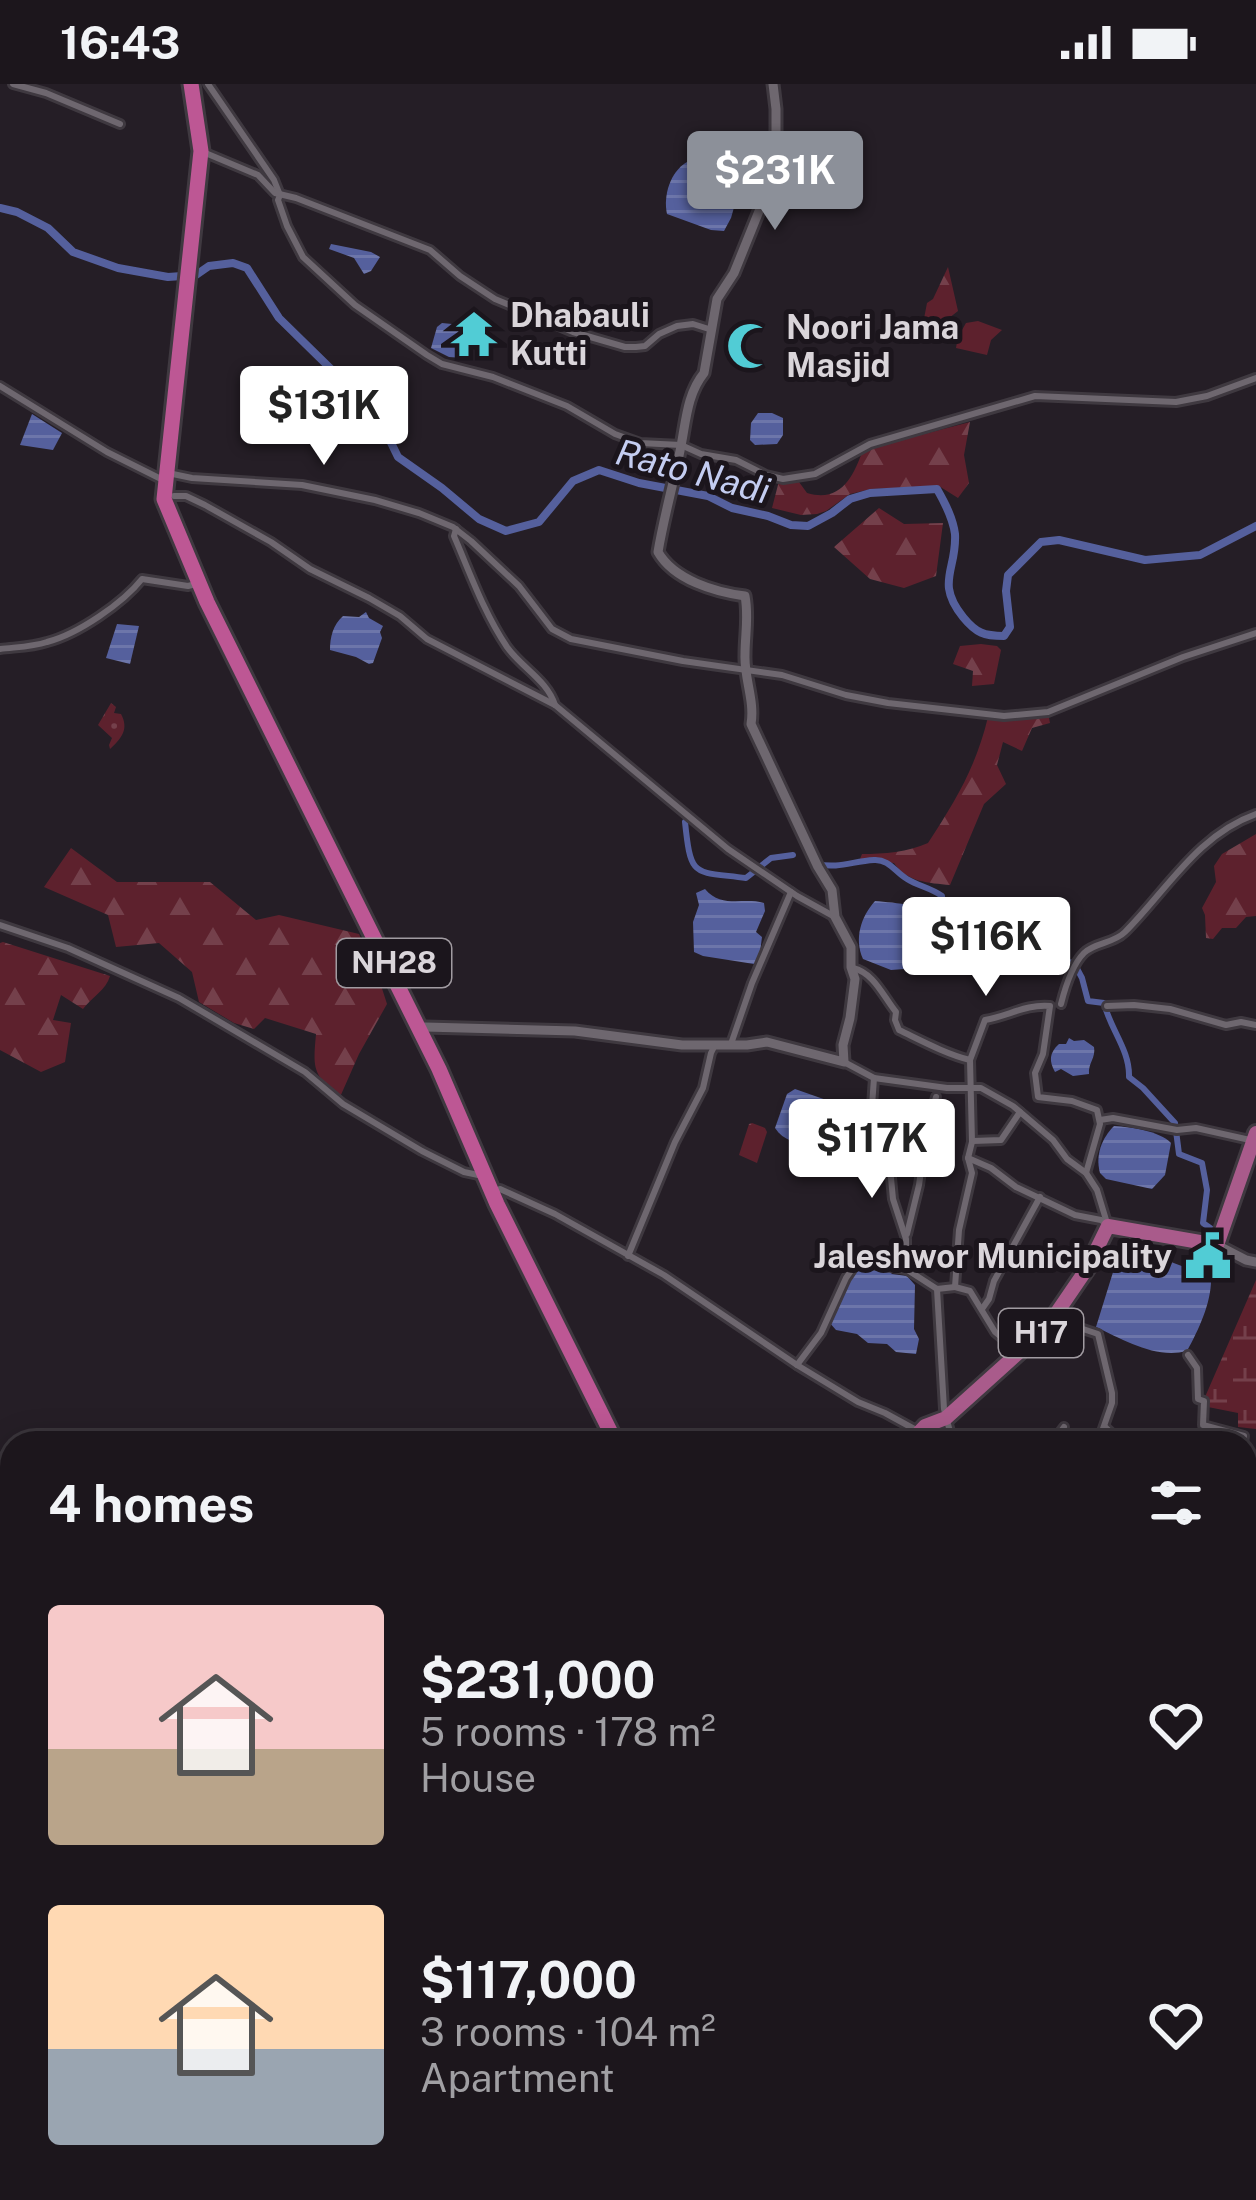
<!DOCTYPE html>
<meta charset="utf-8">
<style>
:root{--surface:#1c161c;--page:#292329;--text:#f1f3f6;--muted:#a09fa3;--line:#3a353b;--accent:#8c9099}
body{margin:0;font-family:"Public Sans",sans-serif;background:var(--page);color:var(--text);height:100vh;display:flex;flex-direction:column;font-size:45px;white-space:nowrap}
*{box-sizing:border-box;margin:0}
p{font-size:39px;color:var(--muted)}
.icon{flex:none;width:66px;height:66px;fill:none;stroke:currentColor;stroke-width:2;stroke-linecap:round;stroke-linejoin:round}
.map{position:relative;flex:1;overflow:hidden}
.panel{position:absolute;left:0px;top:1347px;width:1257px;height:771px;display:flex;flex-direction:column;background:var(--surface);border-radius:36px 36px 0 0;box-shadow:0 6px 30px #0003,0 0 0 3px var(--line)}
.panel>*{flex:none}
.price{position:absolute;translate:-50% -102px;padding:0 27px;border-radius:12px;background:#fff;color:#222;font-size:39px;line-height:78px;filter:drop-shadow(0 3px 6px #0008)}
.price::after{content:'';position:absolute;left:50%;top:72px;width:36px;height:27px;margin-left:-18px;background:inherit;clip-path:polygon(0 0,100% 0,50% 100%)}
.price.current{background:var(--accent);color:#fff}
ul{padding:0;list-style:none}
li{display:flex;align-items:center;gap:36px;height:300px;padding:0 48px}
li span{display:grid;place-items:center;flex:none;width:336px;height:240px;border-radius:12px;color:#555}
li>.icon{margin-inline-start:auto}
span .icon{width:144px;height:144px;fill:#fffc;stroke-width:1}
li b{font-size:51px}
h2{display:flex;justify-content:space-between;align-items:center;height:144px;padding:0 48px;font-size:51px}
.status{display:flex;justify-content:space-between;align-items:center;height:84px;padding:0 60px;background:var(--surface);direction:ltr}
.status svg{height:33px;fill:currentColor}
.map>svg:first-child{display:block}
.grass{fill:url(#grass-dots)}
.forest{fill:url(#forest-firs)}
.wetland{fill:url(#wetland-marsh)}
.water{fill:url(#water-rules)}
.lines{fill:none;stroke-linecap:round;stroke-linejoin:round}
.canal{stroke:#55609d;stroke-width:6}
.river{stroke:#55609d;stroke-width:8}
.minor-casing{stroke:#3f3940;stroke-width:12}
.tertiary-casing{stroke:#3f3940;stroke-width:15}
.secondary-casing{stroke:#3f3940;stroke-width:16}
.primary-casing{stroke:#3f3940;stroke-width:20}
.trunk-casing{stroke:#3f3940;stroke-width:21}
.minor{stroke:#6e676f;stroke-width:6}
.tertiary{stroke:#6e676f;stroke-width:9}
.secondary{stroke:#8c617d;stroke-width:10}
.primary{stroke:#a95b8b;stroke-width:14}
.trunk{stroke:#bd5794;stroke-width:15}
.labels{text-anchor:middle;stroke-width:10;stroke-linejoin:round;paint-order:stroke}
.shield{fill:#1b151c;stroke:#a19ba1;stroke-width:3}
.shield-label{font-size:30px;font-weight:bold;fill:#dad5da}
.poi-label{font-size:33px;font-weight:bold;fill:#dad5da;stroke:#1b151c;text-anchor:start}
.water-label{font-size:36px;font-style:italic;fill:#c4cdf1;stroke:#1b151c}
</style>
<div class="status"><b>16:43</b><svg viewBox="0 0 49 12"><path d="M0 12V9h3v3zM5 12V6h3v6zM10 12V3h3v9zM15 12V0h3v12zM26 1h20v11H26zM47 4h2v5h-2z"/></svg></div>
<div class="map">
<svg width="1256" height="2116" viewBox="0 0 1256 2116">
<defs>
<pattern id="grass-dots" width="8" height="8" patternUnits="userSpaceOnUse" patternTransform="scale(3)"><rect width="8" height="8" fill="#5d212d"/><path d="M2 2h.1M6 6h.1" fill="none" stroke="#74404b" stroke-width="1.8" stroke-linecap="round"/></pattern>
<pattern id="forest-firs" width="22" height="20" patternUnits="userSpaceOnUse" patternTransform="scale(3)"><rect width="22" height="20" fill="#5d212d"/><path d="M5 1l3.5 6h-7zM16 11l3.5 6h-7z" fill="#74404b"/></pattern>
<pattern id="wetland-marsh" width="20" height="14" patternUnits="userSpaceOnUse" patternTransform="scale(3)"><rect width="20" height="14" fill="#5d212d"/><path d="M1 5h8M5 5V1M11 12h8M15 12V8" fill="none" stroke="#74404b"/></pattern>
<pattern id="water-rules" width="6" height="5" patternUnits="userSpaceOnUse" patternTransform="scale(3)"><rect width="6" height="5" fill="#55609d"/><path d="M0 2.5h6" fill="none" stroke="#6d76aa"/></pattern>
</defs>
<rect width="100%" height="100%" fill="#251e26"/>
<path class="grass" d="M111,619L116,623L114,629L121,630C129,645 122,654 110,665L109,661L112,654L98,641Z"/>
<g class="forest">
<polygon points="948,183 958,227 949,234 942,248 923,240 927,219 933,215"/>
<polygon points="978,237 1002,246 991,256 987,271 956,264 958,253 966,239"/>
<path d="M970,338L964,371L969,399L958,414L939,402L871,405L850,410L826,427L817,430L801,431L772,424L779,397L799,398L807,409C841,419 853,393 863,366Z"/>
<polygon points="879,424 904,440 943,439 936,492 904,504 870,495 834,463"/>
<polygon points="981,560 997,562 1001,566 994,600 972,602 973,587 953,580 960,562"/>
<path d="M1048,629L1050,639L1032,644L1022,667L1003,658L997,681L1006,700L984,720L950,801C929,799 906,798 894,779L860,775L862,770C884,770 908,768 928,759C956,716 976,683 988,633Z"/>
<polygon points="1256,750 1256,832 1246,833 1236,844 1222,844 1213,855 1206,854 1205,831 1202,824 1216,798 1214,782 1222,770"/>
<path d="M71,764L117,798H210L256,836L279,831L359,850L377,889L387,920L359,970L340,1013C312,990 313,984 316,950L265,934L254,945L234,939L199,918L192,888L159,859L116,863L108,831L44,803Z"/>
<path d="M3,858L110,892C106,906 92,913 83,925L61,911L53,936L71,939L65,978L41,988L0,966V859Z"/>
<polygon points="752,1039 765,1044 767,1048 757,1079 739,1071 749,1040"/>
</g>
<polygon class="wetland" points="1256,1196 1256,1345 1238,1343 1238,1329 1208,1323 1205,1313"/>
<g class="water">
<path d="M687,78L742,95L731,134L724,147L711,146L667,130C663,112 670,88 687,78Z"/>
<polygon points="331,160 371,168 380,173 371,187 364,190 354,174 329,165"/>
<polygon points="442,239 452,240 471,250 463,274 449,273 431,264 437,243"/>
<polygon points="758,329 772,329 783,334 783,351 777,360 755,361 750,356 751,339"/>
<polygon points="32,330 62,349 53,366 20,361"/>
<path d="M366,528L369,534L383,542L380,548L382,554L373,579L369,580L356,573L330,566C330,553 333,541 343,532L359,533Z"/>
<polygon points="117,540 139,542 130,580 106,574"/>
<path d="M705,805C722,825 743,813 764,819L765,827L756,848L762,853L759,876L754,880L703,872L694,868L693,838L699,821L696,809Z"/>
<path d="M875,817C896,819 927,820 940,838C929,853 928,870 917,884L891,886L863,875C854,854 861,833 875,817Z"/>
<path d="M1069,954L1074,957L1084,956L1094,963C1096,974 1088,979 1089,990L1073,992L1061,985L1055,988C1049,977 1049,969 1059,960H1066Z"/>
<path d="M795,1005L832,1018L839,1030L836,1046L826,1060C809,1063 785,1060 775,1044L787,1010Z"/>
<path d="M1114,1042C1132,1043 1159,1047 1171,1059L1165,1091L1152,1105L1106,1095L1100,1089C1095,1071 1102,1054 1114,1042Z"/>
<path d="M1133,1163L1155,1173L1157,1176L1171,1178L1211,1193C1212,1217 1199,1245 1187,1267C1155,1275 1124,1256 1096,1243L1118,1172L1125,1164Z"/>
<polygon points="883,1181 892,1190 907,1192 915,1201 914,1245 919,1255 916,1270 896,1268 887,1260 868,1259 857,1250 836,1246 829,1238 848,1195 858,1182"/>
<polygon points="1245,1790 1256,1794 1254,1853 1245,1853"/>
<polygon points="7,2084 12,2085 12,2106 48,2106 53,2116 0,2116 0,2089"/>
</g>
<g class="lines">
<g class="canal">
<path d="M685,738C691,795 693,787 746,794L771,774L793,771"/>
<path d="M816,780C839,785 853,777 874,776C889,775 895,788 907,795C918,802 931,804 942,812L943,827L978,847L1012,861L1049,875L1074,879L1082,894L1088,917L1104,919C1110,945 1130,966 1129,993L1143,1004L1175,1039L1179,1070L1202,1079L1207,1106L1203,1139L1216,1148"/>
</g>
<path class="river" d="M0,124L17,128L48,144L73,168L118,184L168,193L196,191L209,182L233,179L247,184L279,234L377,330L398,373L442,404L479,435L506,447L539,438L573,397L599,386L639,399L708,412L732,424L768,432L791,441L808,442L832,429L850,415L870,409L937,405C945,419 953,434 955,450C957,486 935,498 963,533C976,549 984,552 1004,552L1010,543L1006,507L1008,491L1041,458L1059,456L1145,476L1200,471L1256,442"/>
<defs>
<g id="minor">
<polyline points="13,0 46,9 120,40"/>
<polyline points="208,0 274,96 280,111 278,116 287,142 303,173 355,221 427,271 442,280 493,293 567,322 615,350 640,359 681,361 701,370 736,376 766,391 783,395 815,390 870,360 1035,312 1176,318 1207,312 1256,294"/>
<polyline points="203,68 258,91 275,109 296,114 430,166 460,192 495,215 573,248 625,263 636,263 645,262 659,250 677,242 693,240 712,246"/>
<polyline points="0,302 107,368 163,396"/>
<polyline points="168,389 192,394 302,401 375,416 419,429 453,443 471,457 519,502 552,545 571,555 683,577 782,591 846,611 888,619 1004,632 1048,628 1183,573 1256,549"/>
<polyline points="174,412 186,412 205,421 271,458 310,485 369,514 400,532 427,555 555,621 728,765 797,812 835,833"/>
<path d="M456,445L454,452C470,489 484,529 507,563C522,584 547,596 555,621"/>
<path d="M0,565C16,563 32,563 47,558C78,550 123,519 142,495L188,502L196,500"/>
<polyline points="0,841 68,864 179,914 305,988 343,1020 422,1067 464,1088 483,1092"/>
<path d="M853,884C874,889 883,912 896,928L895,936L899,946C922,957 946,970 970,976L972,1058L968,1074L972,1089L959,1146L955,1203L970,1207L995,1248L1017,1266"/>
<path d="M1061,920C1065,904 1072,881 1084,869C1095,858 1113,860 1125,848C1167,806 1197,751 1256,730"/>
<polyline points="1107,922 1134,921 1170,925 1226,941 1241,938 1256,941"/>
<polyline points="731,960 752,899 791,808"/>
<path d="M970,976L985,936C1009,932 1025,920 1050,922L1043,970L1035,989L1038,1013L1072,1017L1097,1026L1100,1040L1086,1089"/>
<polyline points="844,978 874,994 947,1004 981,1004 1013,1022 1053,1056 1067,1075 1086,1089 1097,1106 1107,1139"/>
<polyline points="874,994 871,1036 889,1073 893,1115 906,1155 906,1185 937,1205 955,1203"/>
<path d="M871,1036C892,1037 911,1032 931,1036"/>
<polyline points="1100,1036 1113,1034 1177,1046 1196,1044 1250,1056"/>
<polyline points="973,1057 1001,1056 1020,1028"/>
<polyline points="968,1074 991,1084 1016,1103 1075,1131 1101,1136 1106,1140"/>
<polyline points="495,1107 500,1105 555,1130 664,1191 797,1281 858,1318 885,1329 918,1347"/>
<polyline points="907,1150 919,1101 927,1045 936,1013"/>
<polyline points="628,1172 675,1058 703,1004 711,969 715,961"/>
<polyline points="937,1205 944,1325 953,1359"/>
<polyline points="982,1225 989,1215 994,1197 1040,1113"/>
<polyline points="1049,1245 1083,1245 1098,1250 1112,1309 1112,1319 1098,1359"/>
<polyline points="1188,1271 1197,1284 1198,1315 1204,1317 1203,1341 1244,1352 1243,1359"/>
<polyline points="797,1281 821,1249 846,1194 857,1178 906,1185"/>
<polyline points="1105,1343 1122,1359"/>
<polyline points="1052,1359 1064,1343"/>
<polyline points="1245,1604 1256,1613"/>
<polyline points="1245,1728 1256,1750"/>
<polyline points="1245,1785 1247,1752 1251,1743"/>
<polyline points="800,2106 825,2116"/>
<polyline points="924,2106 929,2116"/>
<polyline points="1112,2106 1119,2116"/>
<polyline points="683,2116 702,2106"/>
<polyline points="867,2116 872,2107 876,2106"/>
<polyline points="983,2116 988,2106"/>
</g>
<g id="tertiary">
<path d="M425,943L575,947L682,961H747L767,958L844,978L843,961L850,934L855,895L851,883V863L835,833L832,806L818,783L751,640C755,617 744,594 745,571C745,550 749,533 745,512C715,508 674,496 658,468C664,432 674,398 681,362C686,337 687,310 704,289L717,215L734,189L776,85V25L773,0"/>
<polyline points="1217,1161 1246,1176 1256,1178"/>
<polyline points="0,2075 12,2077"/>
<polyline points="469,2106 479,2116"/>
<polyline points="668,2116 669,2106"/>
</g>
<polyline id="secondary" points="0,2061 12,2051"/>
<polyline id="primary" points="909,1359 925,1342 946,1334 1047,1243 1088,1183 1108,1142 1217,1161 1256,1049"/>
<g id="trunk">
<polyline points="191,0 201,67 164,415 207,518 439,985 497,1120 616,1359"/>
<polyline points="1245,1895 1256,1904"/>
</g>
</defs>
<use href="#minor" class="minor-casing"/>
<use href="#tertiary" class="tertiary-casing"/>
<use href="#secondary" class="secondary-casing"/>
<use href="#primary" class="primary-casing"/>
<use href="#trunk" class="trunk-casing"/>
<use href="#minor" class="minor"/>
<use href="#tertiary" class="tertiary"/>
<use href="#secondary" class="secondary"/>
<use href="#primary" class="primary"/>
<use href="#trunk" class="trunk"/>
</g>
<defs>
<symbol id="temple-bare" viewBox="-9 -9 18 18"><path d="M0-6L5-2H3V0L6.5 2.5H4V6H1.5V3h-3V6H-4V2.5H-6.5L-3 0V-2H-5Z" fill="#51ccd5" stroke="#1b151c" stroke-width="2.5" paint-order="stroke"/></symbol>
<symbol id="mosque-bare" viewBox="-9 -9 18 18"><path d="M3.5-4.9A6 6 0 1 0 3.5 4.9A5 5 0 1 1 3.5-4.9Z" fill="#51ccd5" stroke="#1b151c" stroke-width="2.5" paint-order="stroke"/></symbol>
<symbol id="civic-bare" viewBox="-9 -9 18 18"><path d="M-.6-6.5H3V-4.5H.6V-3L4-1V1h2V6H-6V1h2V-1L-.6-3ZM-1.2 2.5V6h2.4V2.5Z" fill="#51ccd5" stroke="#1b151c" stroke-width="2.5" paint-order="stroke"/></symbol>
</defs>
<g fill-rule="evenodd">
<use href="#temple-bare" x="441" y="217" width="66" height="66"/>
<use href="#mosque-bare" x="717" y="229" width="66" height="66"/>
<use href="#civic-bare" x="1175" y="1139" width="66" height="66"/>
</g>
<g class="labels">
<g class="shield">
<rect x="337" y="855" width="114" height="48" rx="9"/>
<rect x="999" y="1225" width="84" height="48" rx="9"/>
</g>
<g class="shield-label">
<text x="394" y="889">NH28</text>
<text x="1041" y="1259">H17</text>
</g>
<g class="poi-label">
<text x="510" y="243">Dhabauli<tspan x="510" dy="38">Kutti</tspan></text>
<text x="786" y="255">Noori Jama<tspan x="786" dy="38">Masjid</tspan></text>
<text x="1172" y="1184" text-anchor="end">Jaleshwor Municipality</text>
</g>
<g class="water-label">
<text transform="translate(693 387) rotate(15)" y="13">Rato Nadi</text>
</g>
</g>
</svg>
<b class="price current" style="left:775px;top:149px">$231K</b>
<b class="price" style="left:324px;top:384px">$131K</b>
<b class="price" style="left:986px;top:915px">$116K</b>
<b class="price" style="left:872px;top:1117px">$117K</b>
<section class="panel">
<h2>4 homes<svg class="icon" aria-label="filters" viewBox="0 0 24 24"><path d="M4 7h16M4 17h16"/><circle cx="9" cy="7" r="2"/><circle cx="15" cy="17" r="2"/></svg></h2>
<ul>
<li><span style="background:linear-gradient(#f6c9c9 60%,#b9a48a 0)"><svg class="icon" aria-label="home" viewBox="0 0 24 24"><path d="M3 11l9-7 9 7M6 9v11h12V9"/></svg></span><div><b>$231,000</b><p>5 rooms · 178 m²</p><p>House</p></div><svg class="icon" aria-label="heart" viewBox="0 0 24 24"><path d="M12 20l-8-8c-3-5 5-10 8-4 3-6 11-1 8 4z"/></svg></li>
<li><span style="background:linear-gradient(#ffd9b3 60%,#9aa5b1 0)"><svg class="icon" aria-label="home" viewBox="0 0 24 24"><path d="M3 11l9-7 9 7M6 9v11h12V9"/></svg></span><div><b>$117,000</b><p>3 rooms · 104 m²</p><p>Apartment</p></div><svg class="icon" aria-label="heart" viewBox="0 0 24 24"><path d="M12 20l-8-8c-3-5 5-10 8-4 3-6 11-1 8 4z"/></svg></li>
</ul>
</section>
</div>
